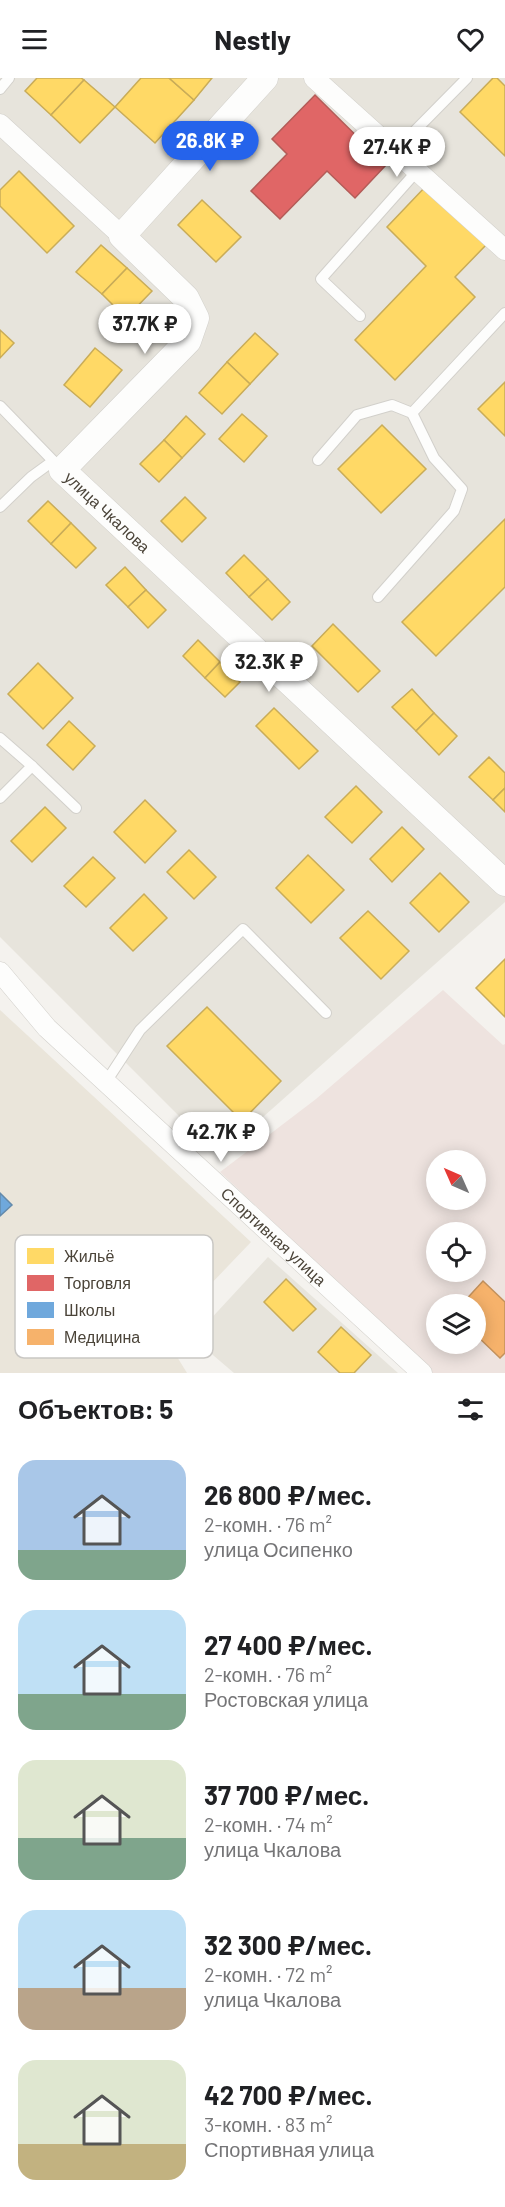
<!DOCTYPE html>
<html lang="ru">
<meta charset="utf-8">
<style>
:root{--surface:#fff;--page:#f6f6f6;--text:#202124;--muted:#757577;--accent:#2563eb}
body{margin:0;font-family:Barlow,sans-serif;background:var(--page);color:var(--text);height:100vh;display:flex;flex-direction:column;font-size:22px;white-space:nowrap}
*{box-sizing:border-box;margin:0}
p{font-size:20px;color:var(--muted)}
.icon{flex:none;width:33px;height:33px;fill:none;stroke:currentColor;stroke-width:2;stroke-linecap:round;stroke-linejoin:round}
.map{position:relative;height:1295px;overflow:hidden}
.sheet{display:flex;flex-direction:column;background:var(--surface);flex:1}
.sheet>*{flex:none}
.needle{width:39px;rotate:315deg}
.tools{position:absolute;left:426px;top:1072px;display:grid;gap:12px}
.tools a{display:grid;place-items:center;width:60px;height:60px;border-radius:50%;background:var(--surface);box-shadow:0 3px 15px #0003;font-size:30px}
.price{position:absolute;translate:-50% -51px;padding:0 14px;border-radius:21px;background:#fff;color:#222;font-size:20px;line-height:39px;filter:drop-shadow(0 2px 3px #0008)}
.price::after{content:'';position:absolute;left:50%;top:36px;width:18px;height:14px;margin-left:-9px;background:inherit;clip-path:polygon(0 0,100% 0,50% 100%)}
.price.on{background:var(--accent);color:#fff}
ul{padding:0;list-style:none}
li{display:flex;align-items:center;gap:18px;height:150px;padding:0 18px}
li span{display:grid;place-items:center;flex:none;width:168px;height:120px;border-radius:18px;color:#555}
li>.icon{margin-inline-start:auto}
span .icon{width:72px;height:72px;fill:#fffc;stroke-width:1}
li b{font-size:26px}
h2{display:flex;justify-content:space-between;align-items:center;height:72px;padding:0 18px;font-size:26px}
header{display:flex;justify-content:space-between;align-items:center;height:78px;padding:0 18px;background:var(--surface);font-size:27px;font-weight:700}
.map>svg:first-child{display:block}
.residential{fill:#e7e4dc}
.education{fill:#eae5da}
.medical{fill:#eee3df;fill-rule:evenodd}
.homes{fill:#ffd966;stroke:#c9ac58;stroke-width:1.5}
.shops{fill:#e06666;stroke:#b35c58;stroke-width:1.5}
.schools{fill:#6fa8dc;stroke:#648aab;stroke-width:1.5}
.health{fill:#f6b26b;stroke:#c3915c;stroke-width:1.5}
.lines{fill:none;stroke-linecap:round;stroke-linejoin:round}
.service-casing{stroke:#d2d0cb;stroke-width:12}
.minor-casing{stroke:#d2d0cb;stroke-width:21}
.tertiary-casing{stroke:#d2d0cb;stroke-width:27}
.service{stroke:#fdfdfc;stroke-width:10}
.minor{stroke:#fdfdfc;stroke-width:20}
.tertiary{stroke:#fdfdfc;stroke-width:26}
.labels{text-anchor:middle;stroke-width:6;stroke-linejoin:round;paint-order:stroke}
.street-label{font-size:16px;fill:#4b4439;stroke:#fff}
.key{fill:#fff;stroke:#c9c7c4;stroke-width:1.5}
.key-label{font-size:16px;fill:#4b4439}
</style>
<header><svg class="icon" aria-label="menu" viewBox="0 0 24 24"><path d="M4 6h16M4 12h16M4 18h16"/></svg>Nestly<svg class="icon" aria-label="heart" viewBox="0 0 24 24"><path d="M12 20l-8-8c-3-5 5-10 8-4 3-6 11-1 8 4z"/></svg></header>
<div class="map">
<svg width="505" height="1295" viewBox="0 0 505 1295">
<rect width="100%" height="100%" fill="#f4f2ee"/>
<g class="residential">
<polygon points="0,0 505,0 505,824 219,1078 0,859"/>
<polygon points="268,1179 398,1295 234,1295 193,1260"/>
</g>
<polygon class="education" points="0,932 251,1164 163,1256 187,1295 0,1295"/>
<path class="medical" d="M443,912L503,967L505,966V1224L483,1204L461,1227H436V1266H476V1257L500,1279L505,1275V1295H433L220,1094L316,1021ZM436,1083H476V1122H436ZM436,1155H476V1194H436Z"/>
<g class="homes">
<polygon points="37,0 81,0 84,2 51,37 25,13"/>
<polygon points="141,0 169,0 194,22 155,65 115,29"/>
<polygon points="169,0 212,0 194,22"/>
<polygon points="493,0 497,0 505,8 505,78 460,34"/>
<polygon points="84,2 115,29 80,65 51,37"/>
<polygon points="19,93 74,148 47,175 0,128 0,112"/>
<polygon points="426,108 486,167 455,199 475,219 395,302 355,262 426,188 387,149"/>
<polygon points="202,122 241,159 216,184 178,147"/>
<polygon points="101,167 127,190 102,216 76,194"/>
<polygon points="127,190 152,213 126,240 102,216"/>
<polygon points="0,252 14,265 0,280"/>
<polygon points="255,255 278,276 250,306 227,284"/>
<polygon points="95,270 122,292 90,329 64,307"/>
<polygon points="227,284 250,306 222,336 199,315"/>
<polygon points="505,304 505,358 478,331"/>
<polygon points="242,336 267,358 244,384 219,361"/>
<polygon points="186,338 205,356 182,380 164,362"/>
<polygon points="382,347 426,391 381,435 338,391"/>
<polygon points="164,362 182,380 159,404 140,386"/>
<polygon points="185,419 206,440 182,464 161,443"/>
<polygon points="48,423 71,445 51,466 28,443"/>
<polygon points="505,441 505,509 436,578 402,544"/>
<polygon points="71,445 96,470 76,490 51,466"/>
<polygon points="244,477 268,501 249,519 226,495"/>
<polygon points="125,489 146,512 128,529 106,507"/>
<polygon points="268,501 290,524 272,542 249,519"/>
<polygon points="146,512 166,532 148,550 128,529"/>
<polygon points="333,546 380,593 358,614 312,568"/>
<polygon points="198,562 220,584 205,600 183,578"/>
<polygon points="220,584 240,604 225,619 205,600"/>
<polygon points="38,585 73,620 43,651 8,616"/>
<polygon points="412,611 434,635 416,653 392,629"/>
<polygon points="274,630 318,673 299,691 256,648"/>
<polygon points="434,635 457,658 439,677 416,653"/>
<polygon points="69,643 95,668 73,692 47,667"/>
<polygon points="489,679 505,695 505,710 493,722 469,699"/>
<polygon points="356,708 382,734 352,765 325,739"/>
<polygon points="505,710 505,734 493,722"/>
<polygon points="145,722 176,753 145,785 114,754"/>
<polygon points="45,729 66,750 32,784 11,763"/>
<polygon points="402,749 424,771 392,804 370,781"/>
<polygon points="189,772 216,799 194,821 167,794"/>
<polygon points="308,777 344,812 311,845 276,810"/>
<polygon points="93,779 115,800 86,829 64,808"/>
<polygon points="440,795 469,824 439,854 410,825"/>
<polygon points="144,816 167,840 133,873 110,850"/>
<polygon points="368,833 409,873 381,901 340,860"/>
<polygon points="505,881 505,939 476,910"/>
<polygon points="207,929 281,1003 242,1043 167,968"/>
<polygon points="286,1201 316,1231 293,1253 264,1224"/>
<polygon points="341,1249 371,1277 354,1295 340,1295 318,1274"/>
</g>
<polygon class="shops" points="315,17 386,87 355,120 327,93 280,141 251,113 287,76 272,61"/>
<polygon class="schools" points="0,1115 12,1127 0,1138"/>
<polygon class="health" points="483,1203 505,1224 505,1275 500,1280 476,1257 476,1227 461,1227"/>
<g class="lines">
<defs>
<g id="service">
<polyline points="0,11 9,0"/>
<polyline points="395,73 467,0"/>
<polyline points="360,238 321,201 417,93"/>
<polyline points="0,328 62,392"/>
<polyline points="318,382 357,337 392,327 412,335 505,235"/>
<polyline points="0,429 31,399 53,383"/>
<polyline points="378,519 454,433 462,411 434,380 412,335"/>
<polyline points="0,660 32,688 0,720"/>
<polyline points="32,688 76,730"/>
<polyline points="106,1004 140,952 243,851 326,935"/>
</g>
<g id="minor">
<polyline points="314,0 505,172"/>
<polyline points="0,46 122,158"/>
<path id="s1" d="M0,894L47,950L422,1295"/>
</g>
<g id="tertiary">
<path id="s2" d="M265,0L122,158L186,220L196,240L188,263L62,392L505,805"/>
</g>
</defs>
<use href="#service" class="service-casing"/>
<use href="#minor" class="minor-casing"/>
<use href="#tertiary" class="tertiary-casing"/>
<use href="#service" class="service"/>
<use href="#minor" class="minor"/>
<use href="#tertiary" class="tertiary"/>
</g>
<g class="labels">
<g class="street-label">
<text dy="6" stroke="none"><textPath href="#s2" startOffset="591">улица Чкалова</textPath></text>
<text dy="6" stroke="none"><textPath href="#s1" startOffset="381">Спортивная улица</textPath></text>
</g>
</g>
<rect x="15" y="1157" width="198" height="123" rx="9" class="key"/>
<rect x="27" y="1170" width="27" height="16" fill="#ffd966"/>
<rect x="27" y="1197" width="27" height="16" fill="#e06666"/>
<rect x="27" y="1224" width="27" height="16" fill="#6fa8dc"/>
<rect x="27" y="1251" width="27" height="16" fill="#f6b26b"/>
<g class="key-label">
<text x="64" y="1184">Жильё</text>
<text x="64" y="1211">Торговля</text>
<text x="64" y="1238">Школы</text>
<text x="64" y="1265">Медицина</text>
</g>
</svg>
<div class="tools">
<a><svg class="needle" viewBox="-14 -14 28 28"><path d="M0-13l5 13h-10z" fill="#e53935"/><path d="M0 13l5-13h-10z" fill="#757577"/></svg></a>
<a><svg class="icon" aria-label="locate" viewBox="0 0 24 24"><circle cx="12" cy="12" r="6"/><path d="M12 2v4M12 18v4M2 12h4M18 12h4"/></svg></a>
<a><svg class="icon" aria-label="layers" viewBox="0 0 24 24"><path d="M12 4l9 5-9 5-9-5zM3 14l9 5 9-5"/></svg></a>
</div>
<b class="price on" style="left:210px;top:94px">26.8K ₽</b>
<b class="price" style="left:397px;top:100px">27.4K ₽</b>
<b class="price" style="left:145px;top:277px">37.7K ₽</b>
<b class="price" style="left:269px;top:615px">32.3K ₽</b>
<b class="price" style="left:221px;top:1085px">42.7K ₽</b>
</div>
<section class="sheet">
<h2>Объектов: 5<svg class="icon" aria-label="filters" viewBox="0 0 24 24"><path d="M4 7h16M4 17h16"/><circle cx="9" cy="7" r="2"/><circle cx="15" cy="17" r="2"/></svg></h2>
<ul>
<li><span style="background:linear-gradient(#a9c7e8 75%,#7fa58c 0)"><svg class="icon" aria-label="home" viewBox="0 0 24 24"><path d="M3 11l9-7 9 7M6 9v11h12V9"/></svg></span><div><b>26 800 ₽/мес.</b><p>2-комн. · 76 m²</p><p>улица Осипенко</p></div></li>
<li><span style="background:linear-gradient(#bfe0f5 70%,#7fa58c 0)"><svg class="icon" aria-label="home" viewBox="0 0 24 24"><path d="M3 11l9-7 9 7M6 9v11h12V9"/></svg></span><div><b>27 400 ₽/мес.</b><p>2-комн. · 76 m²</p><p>Ростовская улица</p></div></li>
<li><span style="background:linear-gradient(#dfe7d0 65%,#7fa58c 0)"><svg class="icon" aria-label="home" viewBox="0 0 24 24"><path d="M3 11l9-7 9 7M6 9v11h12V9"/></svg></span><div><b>37 700 ₽/мес.</b><p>2-комн. · 74 m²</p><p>улица Чкалова</p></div></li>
<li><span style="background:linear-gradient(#bfe0f5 65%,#b9a48a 0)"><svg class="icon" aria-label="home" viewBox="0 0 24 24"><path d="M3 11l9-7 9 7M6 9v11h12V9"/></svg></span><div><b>32 300 ₽/мес.</b><p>2-комн. · 72 m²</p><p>улица Чкалова</p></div></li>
<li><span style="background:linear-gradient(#dfe7d0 70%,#c2b280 0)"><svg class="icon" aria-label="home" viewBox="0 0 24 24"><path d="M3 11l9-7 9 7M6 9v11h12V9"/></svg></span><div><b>42 700 ₽/мес.</b><p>3-комн. · 83 m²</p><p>Спортивная улица</p></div></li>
</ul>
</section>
